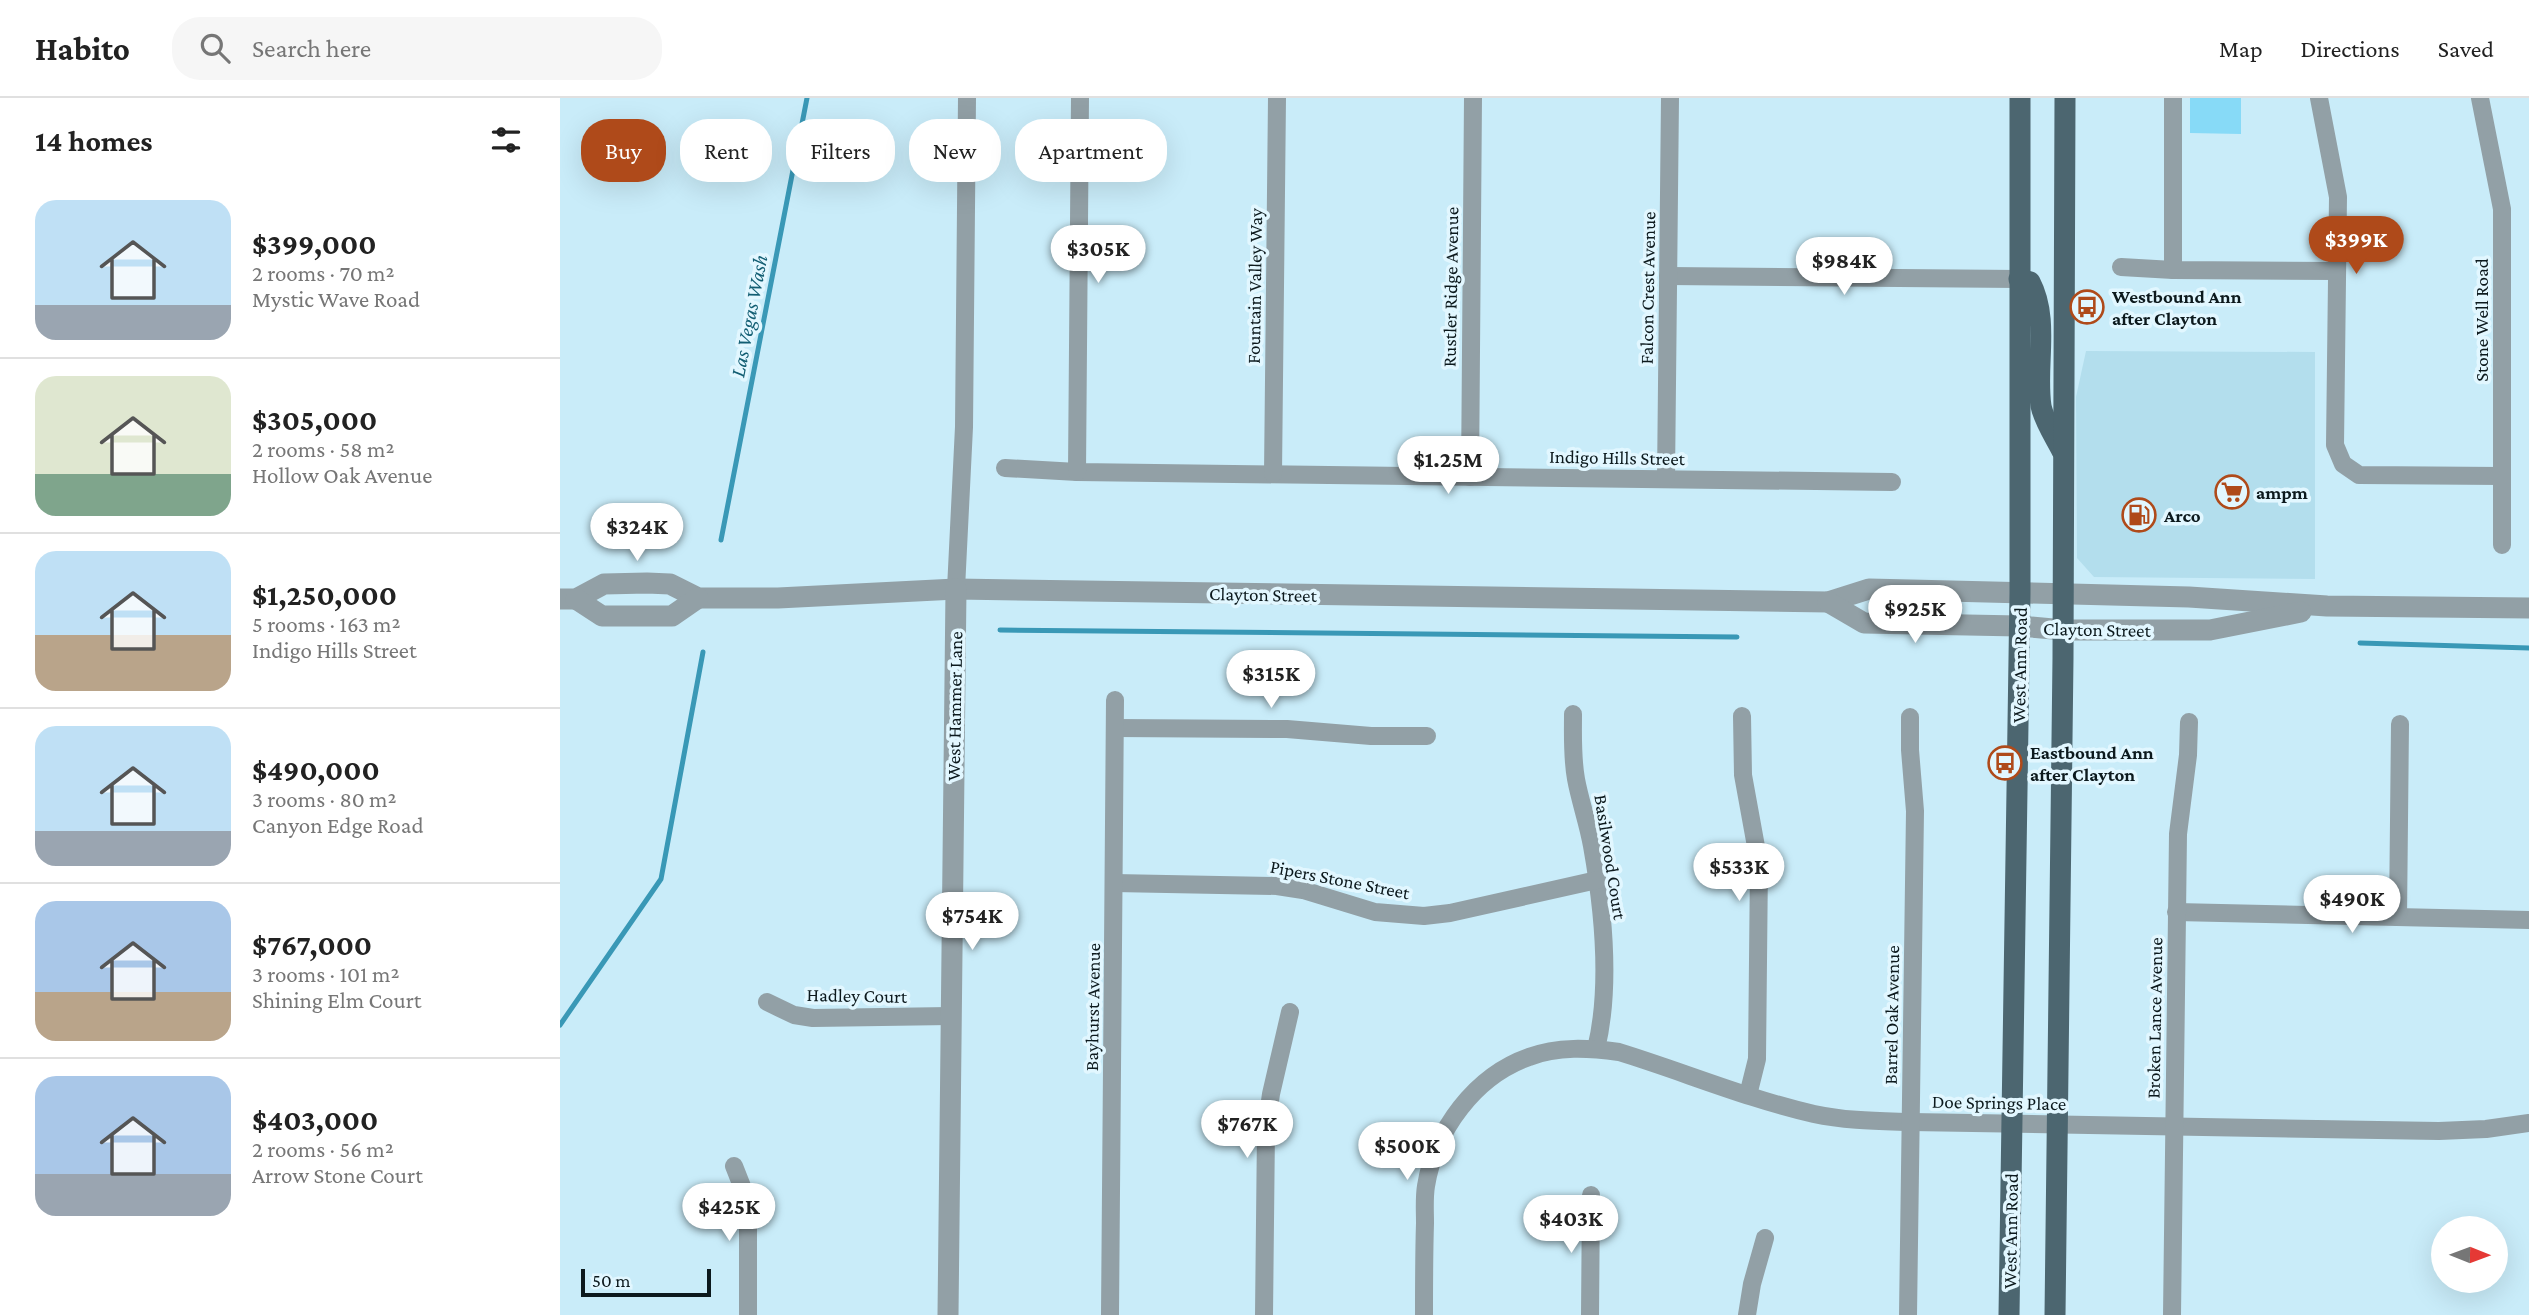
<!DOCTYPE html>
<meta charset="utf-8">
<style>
:root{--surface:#fff;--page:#f6f6f6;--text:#222;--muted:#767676;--line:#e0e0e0;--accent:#af4a1a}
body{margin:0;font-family:"Crimson Pro",serif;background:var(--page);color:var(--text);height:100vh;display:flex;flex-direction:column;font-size:26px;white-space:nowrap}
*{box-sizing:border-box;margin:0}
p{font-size:23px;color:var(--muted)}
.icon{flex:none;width:38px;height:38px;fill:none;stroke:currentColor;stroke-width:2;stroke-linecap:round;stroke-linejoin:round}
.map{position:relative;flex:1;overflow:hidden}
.details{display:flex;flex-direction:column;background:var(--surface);width:560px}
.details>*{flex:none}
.guide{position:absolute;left:21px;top:21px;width:665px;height:63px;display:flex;gap:14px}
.needle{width:46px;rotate:91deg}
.buttons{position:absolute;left:1871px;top:1118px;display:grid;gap:14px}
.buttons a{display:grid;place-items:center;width:77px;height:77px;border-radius:50%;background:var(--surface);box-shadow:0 7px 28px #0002;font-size:35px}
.scale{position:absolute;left:21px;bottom:18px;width:130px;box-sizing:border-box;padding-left:7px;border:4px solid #0c191d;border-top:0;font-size:19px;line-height:24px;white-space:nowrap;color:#0c191d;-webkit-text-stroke:5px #e2f7ff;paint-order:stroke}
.price{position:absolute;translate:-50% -60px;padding:0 16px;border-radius:24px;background:#fff;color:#222;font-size:23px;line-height:46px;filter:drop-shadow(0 2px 4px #0008)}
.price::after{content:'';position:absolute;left:50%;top:42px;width:21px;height:16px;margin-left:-10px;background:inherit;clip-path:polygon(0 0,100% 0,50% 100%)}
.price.current{background:var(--accent);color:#fff}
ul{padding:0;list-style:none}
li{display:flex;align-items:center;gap:21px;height:175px;padding:0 35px}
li+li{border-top:2px solid var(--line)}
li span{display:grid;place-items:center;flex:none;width:196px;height:140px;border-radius:21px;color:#555}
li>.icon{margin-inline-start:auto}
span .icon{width:84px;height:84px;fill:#fffc;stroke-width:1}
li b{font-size:30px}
h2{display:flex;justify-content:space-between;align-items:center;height:84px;padding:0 35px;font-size:30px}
.tag{padding:0 24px;border-radius:28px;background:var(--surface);box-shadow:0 7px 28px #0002;font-size:24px;line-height:63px}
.tag.current{background:var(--accent);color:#fff}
header{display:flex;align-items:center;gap:42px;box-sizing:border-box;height:98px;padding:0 35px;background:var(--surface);border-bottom:2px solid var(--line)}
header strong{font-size:33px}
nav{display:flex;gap:38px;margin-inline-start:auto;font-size:24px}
.search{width:490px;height:63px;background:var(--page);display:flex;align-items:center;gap:18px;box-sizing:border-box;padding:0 24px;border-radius:28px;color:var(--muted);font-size:26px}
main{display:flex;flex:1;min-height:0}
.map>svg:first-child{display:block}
.built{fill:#b3deed}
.park{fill:#87daf7}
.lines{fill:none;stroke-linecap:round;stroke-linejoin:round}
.stream{stroke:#3998b6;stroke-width:5}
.minor{stroke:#92a0a6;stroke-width:18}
.tertiary{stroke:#92a0a6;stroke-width:21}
.primary{stroke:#4c6670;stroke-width:21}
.labels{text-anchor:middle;stroke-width:7;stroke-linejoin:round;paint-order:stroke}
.street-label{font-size:19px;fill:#0c191d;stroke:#e2f7ff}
.poi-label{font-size:19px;font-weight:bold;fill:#0c191d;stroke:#e2f7ff;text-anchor:start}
.water-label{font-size:21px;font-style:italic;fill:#125e73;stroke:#e2f7ff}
</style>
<header>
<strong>Habito</strong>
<div class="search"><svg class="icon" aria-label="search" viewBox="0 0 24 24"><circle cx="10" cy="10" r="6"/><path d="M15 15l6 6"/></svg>Search here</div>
<nav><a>Map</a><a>Directions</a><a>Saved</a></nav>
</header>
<main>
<section class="details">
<h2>14 homes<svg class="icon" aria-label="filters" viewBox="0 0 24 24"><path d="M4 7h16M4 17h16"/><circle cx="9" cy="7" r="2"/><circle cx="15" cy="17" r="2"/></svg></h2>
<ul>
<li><span style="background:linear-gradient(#bfe0f5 75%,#9aa5b1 0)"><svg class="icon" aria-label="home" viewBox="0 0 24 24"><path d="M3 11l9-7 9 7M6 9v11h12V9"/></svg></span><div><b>$399,000</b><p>2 rooms · 70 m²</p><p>Mystic Wave Road</p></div></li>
<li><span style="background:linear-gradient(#dfe7d0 70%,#7fa58c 0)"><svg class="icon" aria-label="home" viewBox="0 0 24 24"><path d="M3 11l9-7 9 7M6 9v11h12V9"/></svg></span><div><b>$305,000</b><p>2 rooms · 58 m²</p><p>Hollow Oak Avenue</p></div></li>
<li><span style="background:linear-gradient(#bfe0f5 60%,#b9a48a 0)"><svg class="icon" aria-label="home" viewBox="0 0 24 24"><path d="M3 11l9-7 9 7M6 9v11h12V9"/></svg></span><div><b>$1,250,000</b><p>5 rooms · 163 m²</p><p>Indigo Hills Street</p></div></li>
<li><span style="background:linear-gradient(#bfe0f5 75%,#9aa5b1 0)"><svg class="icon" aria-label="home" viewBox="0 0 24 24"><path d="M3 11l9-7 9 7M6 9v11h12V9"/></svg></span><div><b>$490,000</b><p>3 rooms · 80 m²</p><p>Canyon Edge Road</p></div></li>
<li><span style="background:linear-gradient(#a9c7e8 65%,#b9a48a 0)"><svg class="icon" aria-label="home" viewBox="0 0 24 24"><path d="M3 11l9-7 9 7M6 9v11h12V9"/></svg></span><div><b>$767,000</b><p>3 rooms · 101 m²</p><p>Shining Elm Court</p></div></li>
<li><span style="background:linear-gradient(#a9c7e8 70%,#9aa5b1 0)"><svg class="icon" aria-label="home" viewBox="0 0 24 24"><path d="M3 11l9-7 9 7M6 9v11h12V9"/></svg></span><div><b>$403,000</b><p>2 rooms · 56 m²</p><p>Arrow Stone Court</p></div></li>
</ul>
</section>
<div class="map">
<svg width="1969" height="1217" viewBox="0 0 1969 1217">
<rect width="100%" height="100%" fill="#c9ecf9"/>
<polygon class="built" points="1526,253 1755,254 1755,481 1534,479 1517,460 1516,299"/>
<polygon class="park" points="1630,0 1681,0 1681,36 1630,35"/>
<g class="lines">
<g class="stream">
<polyline points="161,442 247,0"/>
<polyline points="440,532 1177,539"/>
<polyline points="1800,545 1969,550"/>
<polyline points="0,927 101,781 143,554"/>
</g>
<g class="minor">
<polyline points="1759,0 1778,99 1775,347 1783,366 1799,377 1942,378"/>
<polyline points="1920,0 1942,111 1942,447"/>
<polyline points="1561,169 1613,172 1777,173"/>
<polyline points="1613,172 1613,0"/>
<polyline points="1108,178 1459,181"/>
<polyline points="445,370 517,374 1332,384"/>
<polyline points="517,374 520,0"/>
<polyline points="713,376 717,0"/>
<polyline points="910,379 913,0"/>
<polyline points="1106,381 1110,0"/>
<polyline points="396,491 404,329 407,0"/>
<path d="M1013,616C1013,638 1012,659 1016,681C1020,703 1028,725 1032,748C1043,810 1051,890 1036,951"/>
<polyline points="1182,618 1183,677 1199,765 1197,961 1188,997"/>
<polyline points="555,630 727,631 811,638 867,638"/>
<polyline points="554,785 717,788 743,792 815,814 864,818 890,815 1037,782"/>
<polyline points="1616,814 1969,822"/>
<polyline points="1838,819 1840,626"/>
<polyline points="207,904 234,917 253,920 390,918"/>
<polyline points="174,1068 185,1096 188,1119 188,1217"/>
<polyline points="550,1217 555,602"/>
<polyline points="704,1217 706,1031 711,996 730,914"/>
<path d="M864,1217C864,1186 864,1156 865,1125C865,1113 864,1100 866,1088C875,1032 915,978 969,959C998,948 1029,950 1059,954C1124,974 1188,1001 1254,1016C1286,1023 1319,1023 1351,1024L1879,1033L1926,1031L1969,1025"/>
<polyline points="1030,1217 1031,1097"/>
<polyline points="1187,1217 1192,1186 1205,1140"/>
<polyline points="1348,1217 1355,713 1350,652 1350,619"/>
<polyline points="1612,1217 1618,736 1628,657 1629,624"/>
</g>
<g class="tertiary">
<polyline points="0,501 16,501 44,486 87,485 110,486 138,500 218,500 396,491 1268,504 1309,491 1629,499 1767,508 1969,510"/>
<polyline points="16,501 42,518 112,518 138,500"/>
<polyline points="1268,504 1304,525 1459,528 1504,532 1650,532 1741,514"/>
<polyline points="388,1217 396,491"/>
</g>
<g class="primary">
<path d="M1459,181L1470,184C1490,222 1475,268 1481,308C1484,323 1495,339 1502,353"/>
<polyline points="1449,1217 1460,495 1460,0"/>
<polyline points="1495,1217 1503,560 1505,0"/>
</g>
</g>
<defs>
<symbol id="bus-ring" viewBox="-11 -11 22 22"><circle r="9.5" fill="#e2f7ff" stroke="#af4a1a" stroke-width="1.5"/><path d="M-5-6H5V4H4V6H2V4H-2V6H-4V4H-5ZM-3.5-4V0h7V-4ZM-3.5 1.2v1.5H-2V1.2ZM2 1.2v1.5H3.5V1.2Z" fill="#af4a1a"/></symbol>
<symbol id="supermarket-ring" viewBox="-11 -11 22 22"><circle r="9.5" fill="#e2f7ff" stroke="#af4a1a" stroke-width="1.5"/><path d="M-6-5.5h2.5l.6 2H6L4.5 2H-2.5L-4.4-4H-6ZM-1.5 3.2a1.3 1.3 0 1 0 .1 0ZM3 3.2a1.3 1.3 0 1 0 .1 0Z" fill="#af4a1a"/></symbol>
<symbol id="fuel-ring" viewBox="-11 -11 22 22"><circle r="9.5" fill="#e2f7ff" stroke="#af4a1a" stroke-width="1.5"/><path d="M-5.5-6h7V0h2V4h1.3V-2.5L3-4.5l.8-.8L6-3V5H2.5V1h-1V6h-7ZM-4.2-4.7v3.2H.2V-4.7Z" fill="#af4a1a"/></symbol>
</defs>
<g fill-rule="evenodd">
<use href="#bus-ring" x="1508" y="190" width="38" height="38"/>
<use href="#supermarket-ring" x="1653" y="375" width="38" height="38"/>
<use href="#fuel-ring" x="1560" y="398" width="38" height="38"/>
<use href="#bus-ring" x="1426" y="646" width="38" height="38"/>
</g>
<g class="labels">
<g class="street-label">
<text transform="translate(694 188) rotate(-89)" y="7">Fountain Valley Way</text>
<text transform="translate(890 189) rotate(-89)" y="7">Rustler Ridge Avenue</text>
<text transform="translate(1087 190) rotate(-89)" y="7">Falcon Crest Avenue</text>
<text transform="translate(1921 222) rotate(-90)" y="7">Stone Well Road</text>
<text transform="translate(1057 359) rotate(1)" y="7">Indigo Hills Street</text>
<text transform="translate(703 496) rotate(1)" y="7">Clayton Street</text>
<text transform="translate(1537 531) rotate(1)" y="7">Clayton Street</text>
<text transform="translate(1459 567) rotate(-89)" y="7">West Ann Road</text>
<text transform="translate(394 608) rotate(-89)" y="7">West Hammer Lane</text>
<text transform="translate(1051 759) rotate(81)" y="7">Basilwood Court</text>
<text transform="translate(780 781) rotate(11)" y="7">Pipers Stone Street</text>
<text transform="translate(297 897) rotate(1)" y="7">Hadley Court</text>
<text transform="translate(532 909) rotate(-89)" y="7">Bayhurst Avenue</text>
<text transform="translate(1331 917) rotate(-89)" y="7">Barrel Oak Avenue</text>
<text transform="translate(1594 920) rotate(-89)" y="7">Broken Lance Avenue</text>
<text transform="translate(1439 1004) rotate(1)" y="7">Doe Springs Place</text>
<text transform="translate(1450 1133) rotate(-89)" y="7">West Ann Road</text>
</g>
<g class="poi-label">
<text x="1552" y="205">Westbound Ann<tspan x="1552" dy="22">after Clayton</tspan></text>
<text x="1696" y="401">ampm</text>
<text x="1604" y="424">Arco</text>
<text x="1470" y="661">Eastbound Ann<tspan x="1470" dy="22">after Clayton</tspan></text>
</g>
<g class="water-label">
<text transform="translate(189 218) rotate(-79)" y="7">Las Vegas Wash</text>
</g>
</g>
</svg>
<div class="buttons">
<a><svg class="needle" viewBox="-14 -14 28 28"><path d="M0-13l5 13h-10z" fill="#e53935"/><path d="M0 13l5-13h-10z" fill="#767676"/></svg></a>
</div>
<div class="scale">50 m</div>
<b class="price current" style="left:1796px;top:178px">$399K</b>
<b class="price" style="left:538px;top:187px">$305K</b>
<b class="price" style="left:1284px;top:199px">$984K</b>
<b class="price" style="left:888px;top:398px">$1.25M</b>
<b class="price" style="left:77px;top:465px">$324K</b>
<b class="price" style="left:1355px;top:547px">$925K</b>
<b class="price" style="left:711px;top:612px">$315K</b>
<b class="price" style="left:1179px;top:805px">$533K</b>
<b class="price" style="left:1792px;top:837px">$490K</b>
<b class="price" style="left:412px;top:854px">$754K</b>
<b class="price" style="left:687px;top:1062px">$767K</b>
<b class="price" style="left:847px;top:1084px">$500K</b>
<b class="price" style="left:169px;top:1145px">$425K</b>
<b class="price" style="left:1011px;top:1157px">$403K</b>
<div class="guide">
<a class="tag current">Buy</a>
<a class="tag">Rent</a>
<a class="tag">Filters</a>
<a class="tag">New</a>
<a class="tag">Apartment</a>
</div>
</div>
</main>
